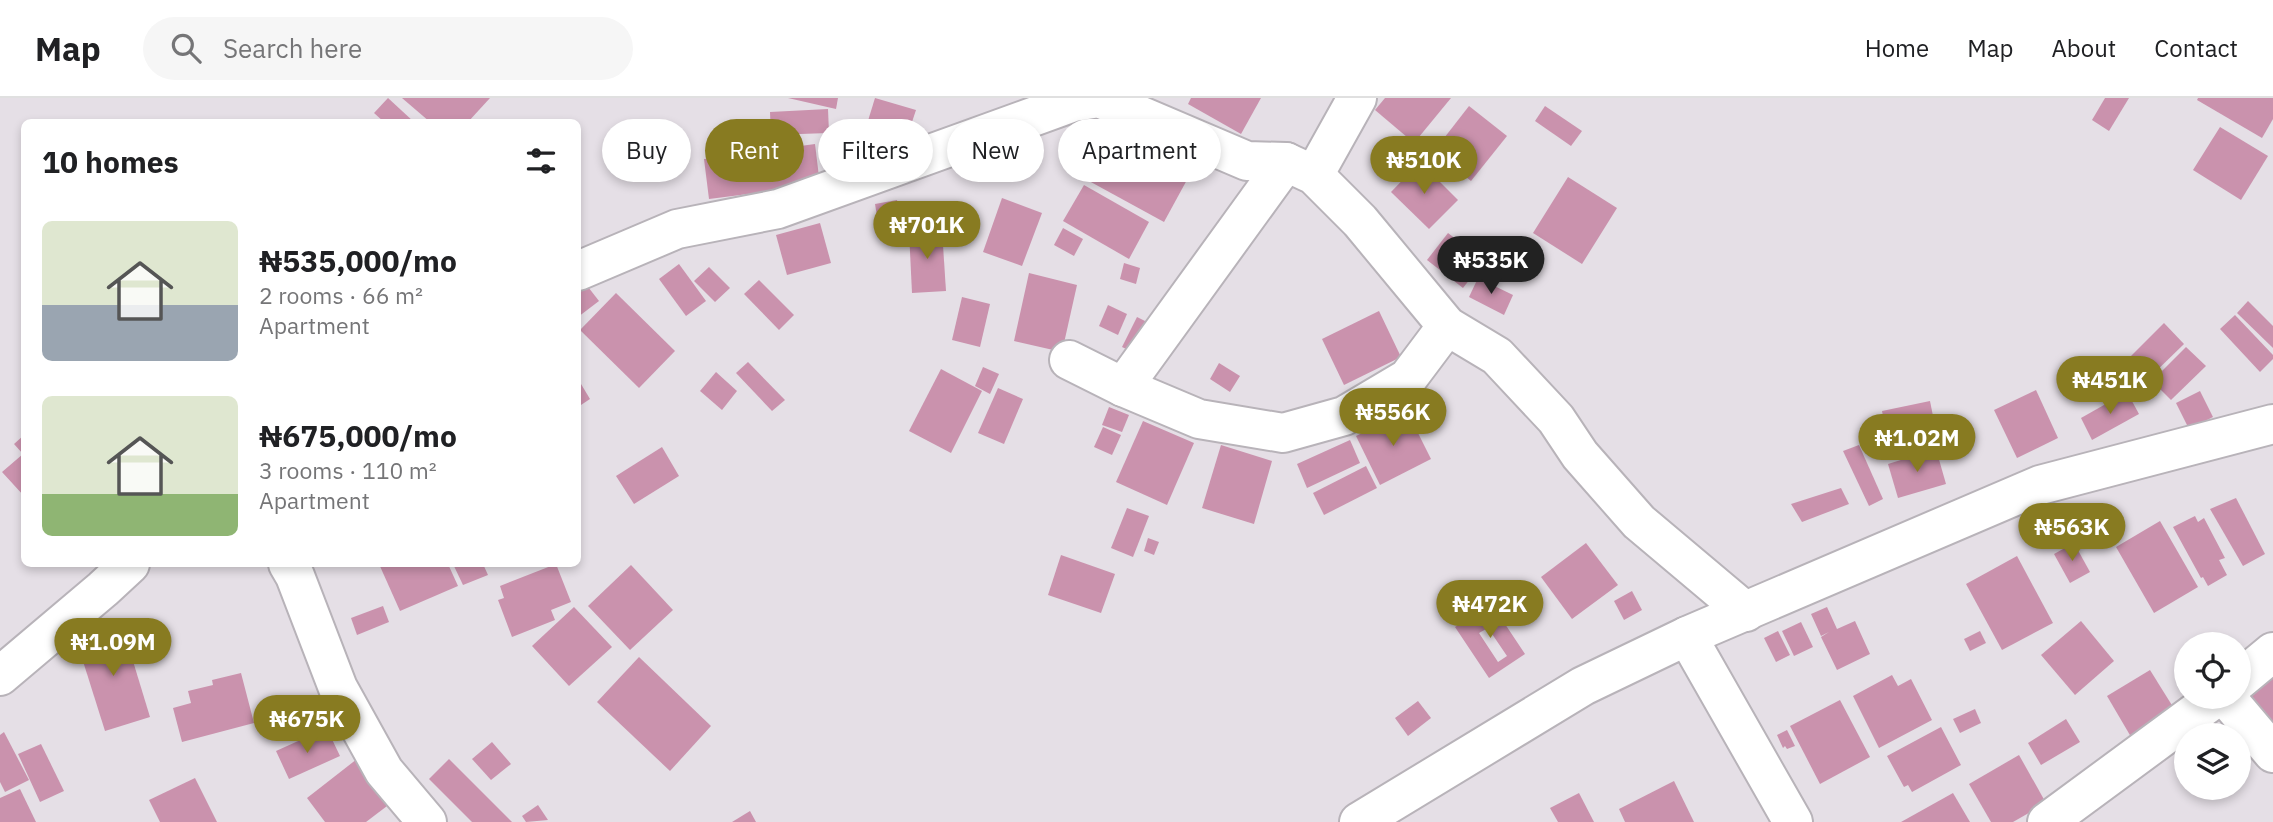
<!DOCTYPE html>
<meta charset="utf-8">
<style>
:root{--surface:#fff;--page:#f6f6f6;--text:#202124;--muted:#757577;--line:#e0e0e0;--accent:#887b21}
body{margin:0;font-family:"IBM Plex Sans",sans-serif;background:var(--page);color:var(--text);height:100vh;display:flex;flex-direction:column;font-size:26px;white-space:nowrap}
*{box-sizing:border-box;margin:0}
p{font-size:23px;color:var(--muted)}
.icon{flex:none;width:38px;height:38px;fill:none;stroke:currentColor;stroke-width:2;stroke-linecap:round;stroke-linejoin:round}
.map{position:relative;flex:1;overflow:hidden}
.drawer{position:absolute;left:21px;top:21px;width:560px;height:448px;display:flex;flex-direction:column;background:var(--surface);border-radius:10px;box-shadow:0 4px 10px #0003}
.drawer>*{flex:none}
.hud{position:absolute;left:602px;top:21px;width:665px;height:63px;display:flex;gap:14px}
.tools{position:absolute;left:2174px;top:534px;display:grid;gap:14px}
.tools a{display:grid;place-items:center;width:77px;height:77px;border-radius:50%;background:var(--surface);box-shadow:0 4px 10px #0003;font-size:35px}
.price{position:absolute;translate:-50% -60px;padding:0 16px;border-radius:24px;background:var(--accent);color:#fff;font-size:23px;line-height:46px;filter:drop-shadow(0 2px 4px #0008)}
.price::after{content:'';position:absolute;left:50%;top:42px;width:21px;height:16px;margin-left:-10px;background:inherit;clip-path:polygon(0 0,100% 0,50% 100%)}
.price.on{background:#222;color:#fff}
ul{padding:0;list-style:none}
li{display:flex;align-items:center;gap:21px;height:175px;padding:0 21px}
li span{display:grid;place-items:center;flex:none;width:196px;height:140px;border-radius:10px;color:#555}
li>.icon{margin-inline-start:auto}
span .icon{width:84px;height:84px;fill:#fffc;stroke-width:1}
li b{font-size:30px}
h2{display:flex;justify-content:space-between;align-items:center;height:84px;padding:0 21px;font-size:30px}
.chip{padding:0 24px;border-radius:32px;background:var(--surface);box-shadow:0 4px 10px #0003;font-size:24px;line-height:63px}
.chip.on{background:var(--accent);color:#fff}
header{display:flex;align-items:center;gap:42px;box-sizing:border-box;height:98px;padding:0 35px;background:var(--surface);border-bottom:2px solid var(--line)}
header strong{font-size:33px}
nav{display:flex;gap:38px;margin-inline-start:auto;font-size:24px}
.search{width:490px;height:63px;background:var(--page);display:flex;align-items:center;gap:18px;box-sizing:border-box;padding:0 24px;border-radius:38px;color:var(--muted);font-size:26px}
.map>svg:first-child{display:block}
.building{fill:#ca92ad;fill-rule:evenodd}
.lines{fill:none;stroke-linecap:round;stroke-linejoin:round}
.minor-casing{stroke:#b8b3b9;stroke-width:42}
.minor{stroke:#fff;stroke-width:38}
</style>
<header>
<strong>Map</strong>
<div class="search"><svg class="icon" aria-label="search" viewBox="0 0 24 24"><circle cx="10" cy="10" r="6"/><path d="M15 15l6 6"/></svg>Search here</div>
<nav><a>Home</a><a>Map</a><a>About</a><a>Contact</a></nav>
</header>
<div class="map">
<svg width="2273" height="724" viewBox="0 0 2273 724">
<rect width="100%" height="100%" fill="#e5dfe6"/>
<g class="building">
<polygon points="388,0 414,24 384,24 374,15"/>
<polygon points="402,0 490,0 468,24 430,24"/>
<polygon points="788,0 838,0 836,11"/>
<polygon points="875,0 916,12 907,39 867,26"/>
<polygon points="1191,0 1261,0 1241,36 1188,6"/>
<polygon points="1385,0 1451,0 1414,45 1375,12"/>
<polygon points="2105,0 2129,0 2109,33 2092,22"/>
<polygon points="2198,0 2273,0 2273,21 2262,40 2197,2"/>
<polygon points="1469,8 1507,38 1471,83 1434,53"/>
<polygon points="1545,8 1582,33 1571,48 1535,23"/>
<polygon points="828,11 829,35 771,37 770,14"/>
<polygon points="1085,15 1113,26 1104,51 1076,41"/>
<polygon points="2220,29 2268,58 2241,102 2193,72"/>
<polygon points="1114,39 1188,80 1164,124 1089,83"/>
<polygon points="815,46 820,87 709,101 704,61"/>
<polygon points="1420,64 1458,102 1429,131 1391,94"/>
<polygon points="1568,79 1617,110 1582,166 1533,135"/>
<polygon points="1084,87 1149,124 1129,161 1063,123"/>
<polygon points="1002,100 1042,115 1022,168 983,154"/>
<polygon points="897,102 901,126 879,130 875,106"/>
<polygon points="820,125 831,165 787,177 776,137"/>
<polygon points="1063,130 1083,141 1074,158 1054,147"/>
<polygon points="942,132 946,193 912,195 909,133"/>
<polygon points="1448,135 1484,163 1463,190 1427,162"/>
<polygon points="1124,165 1140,170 1136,186 1120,181"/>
<polygon points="679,166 706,203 686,218 659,181"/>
<polygon points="709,169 730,190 715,204 694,183"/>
<polygon points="1029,175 1077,187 1062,254 1014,243"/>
<polygon points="1478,180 1513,197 1504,217 1469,199"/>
<polygon points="759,182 794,217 779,232 744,196"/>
<polygon points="585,185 599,203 578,219 578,191"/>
<polygon points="616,195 675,253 639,290 580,232"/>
<polygon points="962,199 990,206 980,249 952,242"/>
<polygon points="2248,203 2273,228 2273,250 2237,215"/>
<polygon points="1108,207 1127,216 1118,237 1099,228"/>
<polygon points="1379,213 1401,259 1344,287 1322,241"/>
<polygon points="2235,217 2273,257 2273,261 2260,274 2220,231"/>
<polygon points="1137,219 1155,228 1141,258 1122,249"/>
<polygon points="2164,225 2184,246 2148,281 2128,261"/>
<polygon points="2186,249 2206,268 2171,302 2152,283"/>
<polygon points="748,264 785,302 772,313 736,275"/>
<polygon points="1219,265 1240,278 1230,294 1210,281"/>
<polygon points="983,269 999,276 990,296 975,288"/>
<polygon points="941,271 982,293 951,355 909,333"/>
<polygon points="716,274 737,293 722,312 700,293"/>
<polygon points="578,281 590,301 578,309"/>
<polygon points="998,290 1023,301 1004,346 978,335"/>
<polygon points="2036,292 2058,340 2017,360 1994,312"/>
<polygon points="2200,293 2213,319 2189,331 2176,305"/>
<polygon points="2127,294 2139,316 2092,342 2081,320"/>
<polygon points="1930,303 1937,338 1889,348 1882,313"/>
<polygon points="1109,309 1129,317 1122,334 1102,327"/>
<polygon points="1407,313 1431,361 1380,387 1356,338"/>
<polygon points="1143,323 1194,345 1167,407 1116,384"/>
<polygon points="1103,329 1121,337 1112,357 1094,349"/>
<polygon points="24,337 24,398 2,374 23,356 14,346"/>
<polygon points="1350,342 1360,365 1307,390 1297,366"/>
<polygon points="1221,347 1272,363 1254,426 1202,410"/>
<polygon points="1859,347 1883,401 1869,408 1843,353"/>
<polygon points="662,349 679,378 634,406 616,378"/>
<polygon points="1936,351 1946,386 1898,400 1888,366"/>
<polygon points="1366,368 1377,390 1324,417 1313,395"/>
<polygon points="1841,390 1849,406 1802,424 1791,406"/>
<polygon points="2236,400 2265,456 2243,468 2210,411"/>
<polygon points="1127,410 1149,418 1133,459 1111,450"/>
<polygon points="2195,418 2198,424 2204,420 2225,460 2219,462 2227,477 2208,488 2203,479 2201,480 2173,429"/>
<polygon points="2160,423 2198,489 2154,515 2116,449"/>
<polygon points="1148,440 1159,444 1154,457 1144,453"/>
<polygon points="1586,445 1618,487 1572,521 1541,479"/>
<polygon points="2074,445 2090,474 2070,485 2054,456"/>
<polygon points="1061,457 1115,476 1101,515 1048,497"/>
<polygon points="2017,458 2053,525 2002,552 1966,486"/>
<polygon points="379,466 448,466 458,488 400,513"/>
<polygon points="453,466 483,466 488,477 463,487"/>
<polygon points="556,466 571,504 551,512 555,522 512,539 498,502 504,500 500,488"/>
<polygon points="631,467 673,512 630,552 588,508"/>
<polygon points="1632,493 1642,512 1624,522 1614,503"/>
<path d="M1491,505L1525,556L1489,580L1455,529ZM1488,530L1507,558L1498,564L1479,535Z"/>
<polygon points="383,508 389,524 357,537 351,520"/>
<polygon points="574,509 612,549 569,588 532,548"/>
<polygon points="1827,509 1837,531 1855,523 1870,556 1837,572 1821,539 1829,534 1821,538 1811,516"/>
<polygon points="2081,523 2114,563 2075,597 2041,557"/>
<polygon points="1801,524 1813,549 1794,558 1782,533"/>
<polygon points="122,527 150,619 105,633 76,541"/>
<polygon points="1778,533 1790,557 1776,564 1764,540"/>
<polygon points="1980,533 1986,545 1970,553 1964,541"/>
<polygon points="639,559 711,628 670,673 597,604"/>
<polygon points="2150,572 2178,617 2134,644 2107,598"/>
<polygon points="241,575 254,625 182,644 173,610 191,605 188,593 213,587 212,582"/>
<polygon points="1892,577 1898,588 1911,581 1932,622 1879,650 1853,598"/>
<polygon points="2273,579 2273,625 2250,599"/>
<polygon points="1840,602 1870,659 1820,686 1790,628"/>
<polygon points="1418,603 1431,620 1408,638 1395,620"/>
<polygon points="1975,611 1981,625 1960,635 1953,621"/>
<polygon points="2066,621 2080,644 2041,667 2028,645"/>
<polygon points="1941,629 1961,667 1912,694 1908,687 1904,689 1887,658"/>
<polygon points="1787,632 1795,648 1787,651 1785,648 1783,650 1777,637"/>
<polygon points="4,634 29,682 5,694 0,684 0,637"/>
<polygon points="329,635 340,658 289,681 276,653 307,639 309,644"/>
<polygon points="492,644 511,666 491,682 472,661"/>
<polygon points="41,646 64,693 40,704 18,656"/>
<polygon points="2019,657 2046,705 2013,724 1991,724 1969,686"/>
<polygon points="357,661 391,705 366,724 325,724 307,700"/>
<polygon points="449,661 512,724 472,724 429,681"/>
<polygon points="195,680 217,724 160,724 149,702"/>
<polygon points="1674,683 1694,724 1625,724 1619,711"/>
<polygon points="20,691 36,724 0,724 0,700"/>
<polygon points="1579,695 1594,724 1558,724 1550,710"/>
<polygon points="1953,695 1970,724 1901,724"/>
<polygon points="538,707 548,722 526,724 522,718"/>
<polygon points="750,713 756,724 732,724"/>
</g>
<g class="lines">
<defs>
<g id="minor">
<polyline points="1314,77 1357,0"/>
<polyline points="578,173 677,131 778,111 1074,4 1099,0 1247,63 1286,64 1314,77 1360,123 1447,228 1497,258 1556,321 1580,357 1639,424 1746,514"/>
<polyline points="1069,262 1123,289 1199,321 1283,335 1344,318 1408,280 1447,228"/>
<polyline points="1123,289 1286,64"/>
<polyline points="288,466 295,478 338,590 384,673 427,724"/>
<polyline points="1687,538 1793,724"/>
<polyline points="0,578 103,491 130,466"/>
<polyline points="2238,583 2273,554"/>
<polyline points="2225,598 2273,655"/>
<polyline points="1359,724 1583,588 1687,538 2040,387 2273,326"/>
<polyline points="2047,724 2218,598"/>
</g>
</defs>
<use href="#minor" class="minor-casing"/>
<use href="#minor" class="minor"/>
</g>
</svg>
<div class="tools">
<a><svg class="icon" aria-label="locate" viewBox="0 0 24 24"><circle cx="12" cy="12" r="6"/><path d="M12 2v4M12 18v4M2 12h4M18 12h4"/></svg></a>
<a><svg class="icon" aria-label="layers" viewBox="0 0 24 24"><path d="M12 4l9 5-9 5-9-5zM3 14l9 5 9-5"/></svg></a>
</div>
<b class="price" style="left:1424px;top:98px">₦510K</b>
<b class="price" style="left:927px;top:163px">₦701K</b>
<b class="price on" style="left:1491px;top:198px">₦535K</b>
<b class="price" style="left:2110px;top:318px">₦451K</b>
<b class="price" style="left:1393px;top:350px">₦556K</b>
<b class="price" style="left:1917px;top:376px">₦1.02M</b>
<b class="price" style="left:2072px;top:465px">₦563K</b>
<b class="price" style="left:1490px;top:542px">₦472K</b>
<b class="price" style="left:113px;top:580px">₦1.09M</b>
<b class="price" style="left:307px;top:657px">₦675K</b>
<div class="hud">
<a class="chip">Buy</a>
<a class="chip on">Rent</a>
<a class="chip">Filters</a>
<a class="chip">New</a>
<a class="chip">Apartment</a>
</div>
<section class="drawer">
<h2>10 homes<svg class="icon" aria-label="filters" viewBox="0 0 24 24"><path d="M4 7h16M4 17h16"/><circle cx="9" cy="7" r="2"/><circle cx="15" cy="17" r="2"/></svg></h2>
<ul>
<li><span style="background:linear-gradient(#dfe7d0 60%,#9aa5b1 0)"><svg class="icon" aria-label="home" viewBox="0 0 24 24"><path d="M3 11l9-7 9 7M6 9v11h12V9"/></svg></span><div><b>₦535,000/mo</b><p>2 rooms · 66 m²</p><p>Apartment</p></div></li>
<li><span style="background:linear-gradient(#dfe7d0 70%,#8fb573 0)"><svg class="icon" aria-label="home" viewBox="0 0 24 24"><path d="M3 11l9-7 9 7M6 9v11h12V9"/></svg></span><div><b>₦675,000/mo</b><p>3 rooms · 110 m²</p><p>Apartment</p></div></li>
</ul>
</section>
</div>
